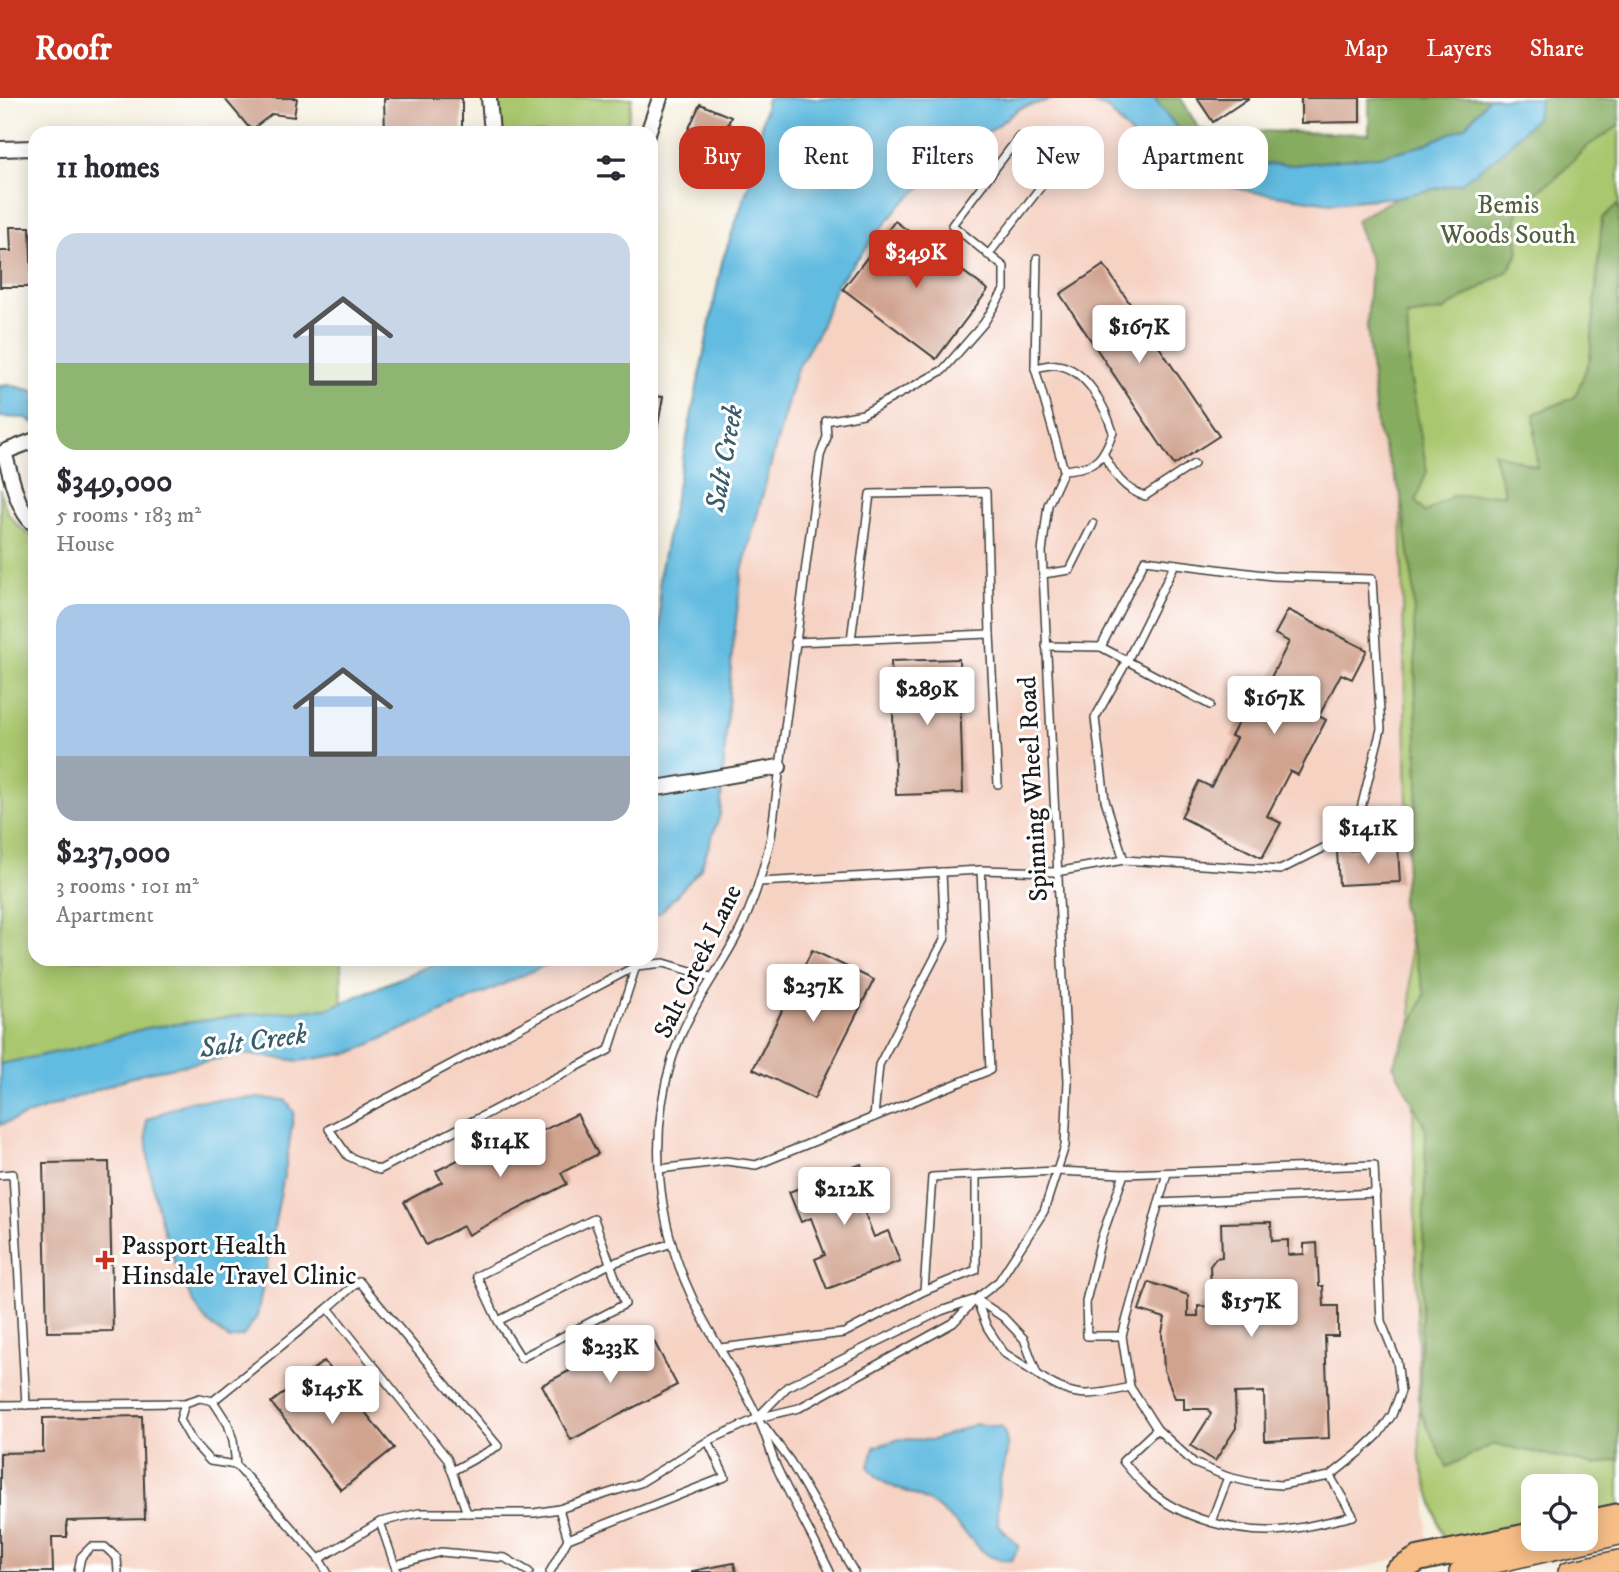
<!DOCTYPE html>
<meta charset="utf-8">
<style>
:root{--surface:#fff;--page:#f7f7f7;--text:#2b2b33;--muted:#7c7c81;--accent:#c8321e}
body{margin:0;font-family:"IM FELL DW Pica",serif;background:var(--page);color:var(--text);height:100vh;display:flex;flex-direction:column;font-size:26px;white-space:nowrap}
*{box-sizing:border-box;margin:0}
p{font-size:23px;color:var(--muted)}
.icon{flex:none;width:38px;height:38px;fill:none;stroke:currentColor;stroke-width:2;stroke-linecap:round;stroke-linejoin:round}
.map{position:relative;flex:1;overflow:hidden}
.side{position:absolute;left:28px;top:28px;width:630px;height:840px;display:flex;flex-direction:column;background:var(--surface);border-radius:21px;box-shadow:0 4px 18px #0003}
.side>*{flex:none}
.hud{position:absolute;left:679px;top:28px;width:665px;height:63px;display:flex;gap:14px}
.buttons{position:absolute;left:1521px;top:1376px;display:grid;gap:14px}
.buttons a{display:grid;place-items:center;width:77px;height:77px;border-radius:14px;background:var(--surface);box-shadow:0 4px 18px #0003;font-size:35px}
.price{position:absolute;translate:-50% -60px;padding:0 16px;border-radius:7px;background:#fff;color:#222;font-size:23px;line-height:46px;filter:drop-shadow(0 2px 4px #0008)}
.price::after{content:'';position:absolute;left:50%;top:42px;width:21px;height:16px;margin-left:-10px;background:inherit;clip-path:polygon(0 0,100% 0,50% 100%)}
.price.selected{background:var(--accent);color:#fff}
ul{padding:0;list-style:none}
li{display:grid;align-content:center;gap:14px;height:371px;padding:0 28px}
li span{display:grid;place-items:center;height:217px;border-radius:21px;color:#555}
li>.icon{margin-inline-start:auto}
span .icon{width:126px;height:126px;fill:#fffc;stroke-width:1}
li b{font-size:30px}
h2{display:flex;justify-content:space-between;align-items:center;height:84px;padding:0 28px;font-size:30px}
.tag{padding:0 24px;border-radius:21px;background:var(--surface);box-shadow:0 4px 18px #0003;font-size:24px;line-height:63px}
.tag.selected{background:var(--accent);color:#fff}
header{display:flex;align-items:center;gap:42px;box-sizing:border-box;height:98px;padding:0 35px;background:var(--accent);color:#fff}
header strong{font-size:33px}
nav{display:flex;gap:38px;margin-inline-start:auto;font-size:24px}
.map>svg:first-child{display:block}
.built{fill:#f6d2c3}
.green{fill:#a9c76e;stroke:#627245;stroke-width:2}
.forest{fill:#86ac61;stroke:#51643e;stroke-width:2}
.water{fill:#62bbe0;stroke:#3f6c7e;stroke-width:2}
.building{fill:#d0a38f}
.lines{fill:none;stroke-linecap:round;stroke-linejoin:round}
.service-casing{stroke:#3d3c39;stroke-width:10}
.minor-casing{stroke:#3d3c39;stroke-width:18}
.primary-casing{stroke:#3d3c39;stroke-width:24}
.motorway-casing{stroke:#3d3c39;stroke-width:28}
.service{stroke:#fff;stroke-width:7}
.minor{stroke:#fff;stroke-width:14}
.primary{stroke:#f7be87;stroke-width:21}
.motorway{stroke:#f7be87;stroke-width:24}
.poi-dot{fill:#c8321e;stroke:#fff;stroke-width:2.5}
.labels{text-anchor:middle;stroke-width:6;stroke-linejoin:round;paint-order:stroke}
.park-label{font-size:26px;fill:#54603d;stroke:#fff}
.street-label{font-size:26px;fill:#1c1c1c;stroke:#fff}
.poi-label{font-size:26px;fill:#1c1c1c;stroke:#fff;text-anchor:start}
.water-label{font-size:28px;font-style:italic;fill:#385c6a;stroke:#fff}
</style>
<header>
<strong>Roofr</strong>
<nav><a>Map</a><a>Layers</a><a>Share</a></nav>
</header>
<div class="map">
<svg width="1619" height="1474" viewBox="0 0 1619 1474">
<rect width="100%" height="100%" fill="#fff"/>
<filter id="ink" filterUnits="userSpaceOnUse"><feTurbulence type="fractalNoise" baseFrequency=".0143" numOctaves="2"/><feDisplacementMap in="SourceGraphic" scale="14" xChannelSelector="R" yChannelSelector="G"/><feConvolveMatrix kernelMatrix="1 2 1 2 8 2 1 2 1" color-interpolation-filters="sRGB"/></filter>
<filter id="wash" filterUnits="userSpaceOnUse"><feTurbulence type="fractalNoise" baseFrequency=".00686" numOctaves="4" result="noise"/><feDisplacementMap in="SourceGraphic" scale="28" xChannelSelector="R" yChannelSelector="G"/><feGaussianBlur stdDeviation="1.57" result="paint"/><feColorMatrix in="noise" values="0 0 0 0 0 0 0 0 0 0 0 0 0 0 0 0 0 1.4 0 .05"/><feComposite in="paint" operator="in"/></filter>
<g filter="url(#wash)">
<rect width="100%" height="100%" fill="#f7f0e0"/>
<polygon class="built" points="1057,0 1076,0 1107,10 1140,47 1182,77 1253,94 1331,105 1395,98 1426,1311 1427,1452 1347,1474 0,1474 0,1027 142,975 244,956 300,963 351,955 559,861 651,861 651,819 660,815 732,556 742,473 796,273 820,231 840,189 902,109 950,64 1020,10"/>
<g class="green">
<polygon points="496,0 632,0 626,35 497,35"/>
<polygon points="1393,0 1619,0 1619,1413 1586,1421 1586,1388 1533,1388 1533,1435 1446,1449 1420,1363"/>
<path d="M0,391C6,416 13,426 35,440V861H341L342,906L327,911L253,916L147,930L72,951L0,966Z"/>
</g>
<g class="forest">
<polygon points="1154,0 1181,0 1199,31 1230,36 1257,33 1369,36 1369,0 1489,0 1465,29 1421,48 1379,58 1294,67 1257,66 1191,48"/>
<polygon points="1541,0 1619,0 1619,28 1586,49 1557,79 1519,108 1516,128 1519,154 1508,173 1442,213 1407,218 1410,277 1427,373 1416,403 1425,415 1452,398 1505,396 1493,354 1537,369 1534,316 1575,299 1590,261 1602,120 1619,106 1619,1361 1596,1367 1494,1346 1447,1369 1419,1311 1426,1031 1393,967 1425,896 1401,806 1418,690 1413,485 1401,397 1377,330 1367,228 1371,165 1356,122 1397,99 1461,85 1536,20"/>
</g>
<g class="water">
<polygon points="767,0 1057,0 1020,10 950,64 900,108 837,186 820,231 796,273 742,473 732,556 720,717 700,772 660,815 651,819 651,667 663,634 659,480 722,164 749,86"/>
<polygon points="1076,0 1154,0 1191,48 1257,66 1294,67 1379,58 1421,48 1465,29 1489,0 1541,0 1536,20 1499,57 1461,85 1397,99 1331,105 1253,94 1182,77 1140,47 1107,10"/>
<polygon points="9,287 35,293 35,326 26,320 0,319 0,288"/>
<polygon points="445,861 559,861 351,955 300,963 244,956 143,975 0,1027 0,966 72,951 147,930 253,916 327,911"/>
<path d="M257,1000L285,1002L294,1014L286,1067L257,1218L243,1238L229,1241C220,1234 207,1226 201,1216C167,1164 146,1083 146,1022L190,1003Z"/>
<path d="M976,1326L1002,1329C1014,1355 1002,1363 999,1388C998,1401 998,1414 998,1427L1019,1448L1012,1462C987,1464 979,1449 963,1433C954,1423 944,1415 934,1407C914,1392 883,1393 869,1369L874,1349L900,1341L933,1342Z"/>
</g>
<g id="blocks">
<g class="building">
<polygon points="224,0 297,0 294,19 272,16 251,32"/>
<polygon points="384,0 462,0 462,35 385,35"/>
<polygon points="1197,0 1249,0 1213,24"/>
<polygon points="1301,0 1360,0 1360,24 1301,25"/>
<polygon points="700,6 731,19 728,26 746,34 726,81 684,64 693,43 685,39"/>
<polygon points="895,123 988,192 936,261 843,191"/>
<polygon points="10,129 30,129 32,189 0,189 0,153 11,153"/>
<polygon points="1104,167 1219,338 1174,367 1060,196"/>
<polygon points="651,283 655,284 653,298 663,299 652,361"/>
<polygon points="1288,512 1367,552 1352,581 1341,576 1319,618 1326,622 1298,677 1290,673 1267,718 1281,725 1262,760 1181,719 1199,683 1211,689 1236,640 1231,638 1239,623 1236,622 1246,601 1250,603 1256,591 1263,595 1289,544 1275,536"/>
<polygon points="959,561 963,695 896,697 891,563"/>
<polygon points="1398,750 1400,784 1339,787 1337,753"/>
<polygon points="812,852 874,882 814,1001 753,971"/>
<polygon points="577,1016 598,1056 561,1075 567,1086 468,1137 463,1128 426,1147 404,1104 442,1084 436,1073 535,1023 540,1034"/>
<polygon points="109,1064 113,1233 47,1234 43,1065"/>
<polygon points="861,1066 873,1097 860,1102 874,1139 888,1133 900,1163 827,1191 815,1161 825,1157 811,1120 801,1124 789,1094"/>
<polygon points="1271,1124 1272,1143 1288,1142 1288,1157 1304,1156 1304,1146 1317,1145 1319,1188 1323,1188 1324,1208 1338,1208 1338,1238 1325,1238 1329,1340 1265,1343 1264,1294 1235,1295 1236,1330 1215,1363 1191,1348 1211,1316 1208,1311 1184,1311 1184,1300 1175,1300 1164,1272 1162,1235 1165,1220 1139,1212 1149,1184 1188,1197 1188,1218 1198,1218 1198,1208 1212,1209 1210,1168 1216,1160 1222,1159 1221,1125"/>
<polygon points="648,1232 677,1287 571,1342 542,1287"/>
<polygon points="324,1263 394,1350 341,1392 271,1305"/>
<polygon points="142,1318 145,1421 67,1423 67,1439 52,1439 53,1474 0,1474 0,1355 43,1354 43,1320"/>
<polygon points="734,1465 736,1474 692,1474 692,1473"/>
</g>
</g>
</g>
<g filter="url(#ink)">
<use href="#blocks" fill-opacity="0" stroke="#3d3c39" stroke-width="2"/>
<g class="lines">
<defs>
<g id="service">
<path d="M1035,270C1042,269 1050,266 1057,267C1087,271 1105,309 1113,334C1102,364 1096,369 1064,372"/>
<path d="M1104,357C1114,376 1124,392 1145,398L1194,366"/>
<polyline points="1043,476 1070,472 1093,426"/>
<polyline points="990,536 998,686"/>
<polyline points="795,544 990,536 986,394 870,396 851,542"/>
<polyline points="1046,548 1101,549 1210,607"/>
<polyline points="1101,549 1145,462 1272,478 1372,481 1381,631 1355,734 1280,772 1124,762"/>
<polyline points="981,772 1056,774 1124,762 1105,702 1095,620 1127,563 1175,466"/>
<polyline points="636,868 609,952 379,1072 348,1058 329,1031 636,868 664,865 711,879"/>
<polyline points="874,1019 879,967 945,840 942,774"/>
<polyline points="659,1071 726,1063 756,1067 990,972 981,772 759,784"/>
<polyline points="0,1077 13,1076 26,1307"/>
<polyline points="1159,1105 1376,1095"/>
<polyline points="924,1193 976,1172 976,1077"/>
<polygon points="976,1201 1003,1219 1024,1241 1037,1276 1004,1255 987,1229"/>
<polyline points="328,1210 359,1183 498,1348 452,1373"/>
<polyline points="498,1223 521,1260 625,1206 594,1121 477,1178 498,1223 610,1166 672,1145"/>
<polyline points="720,1250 844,1235 924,1193 932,1079 1057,1073 1124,1076"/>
<path d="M1037,1276C1070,1301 1091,1299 1130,1289L1157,1331L1194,1365L1228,1379L1254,1385L1281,1387L1330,1378L1360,1354L1378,1337L1392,1317L1401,1293L1397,1263L1381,1223L1374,1067L1124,1076L1101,1141L1086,1203L1087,1238H1122"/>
<polyline points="1130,1289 1122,1238 1167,1075"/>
<polyline points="213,1303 328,1210 447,1360 467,1415"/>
<polyline points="0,1307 185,1305"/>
<polyline points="758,1319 787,1289 875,1245 941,1213 973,1202"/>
<polyline points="765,1329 790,1363 854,1474"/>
<path d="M1157,1331L1123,1363C1131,1373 1139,1383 1148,1391C1181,1421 1241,1437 1285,1432C1308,1429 1331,1423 1353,1418L1330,1378"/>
<polyline points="236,1367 210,1363 192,1343 180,1322 185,1305 200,1300 213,1303 228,1326 233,1342 236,1367 319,1461 327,1474"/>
<polyline points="559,1411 568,1441"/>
<polyline points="380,1424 397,1474"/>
<polyline points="1211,1424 1228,1379"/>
<polyline points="319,1461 380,1424 419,1415 534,1415 559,1411 640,1385 708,1343 758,1320 799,1310 953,1225 976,1201 999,1183 1044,1113 1065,1048 1068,983 1042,454 1048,407 1064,372 1035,270 1037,160"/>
<polyline points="395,1467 441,1454 505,1460 529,1474"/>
<polyline points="78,1474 81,1459 91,1449 105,1449 117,1460 118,1474"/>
<polyline points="550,1474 568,1441 725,1379 708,1343"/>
<path d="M830,1474C813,1439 793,1405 777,1370C770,1354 766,1336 758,1320C739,1278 711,1241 692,1199C657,1125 648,1040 672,961C688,910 718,876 741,830C755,801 764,770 771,739L820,358L827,339L826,323L863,316L943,272L984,225L1004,192V169L952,127L1019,39L1056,69L988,157"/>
</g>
<g id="minor">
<polyline points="489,0 492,35"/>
<polyline points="648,35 660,0"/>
<polyline points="0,51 35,50"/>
<path d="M35,342L4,354C10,373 18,417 35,426"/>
<polyline points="651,691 779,669"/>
</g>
<g id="primary">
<polyline points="1460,1474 1465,1471 1619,1436"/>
<polyline points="1569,1474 1619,1463"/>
</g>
<g id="motorway">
<polyline points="1586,1425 1619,1418"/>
<polyline points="1397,1474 1418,1461 1533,1437"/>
</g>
</defs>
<use href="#service" class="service-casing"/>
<use href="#minor" class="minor-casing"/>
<use href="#primary" class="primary-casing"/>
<use href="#motorway" class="motorway-casing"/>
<use href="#service" class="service"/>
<use href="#minor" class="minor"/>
<use href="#primary" class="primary"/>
<use href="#motorway" class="motorway"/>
</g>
</g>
<path class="poi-dot" d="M101.5 1151.5h7v7h7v7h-7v7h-7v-7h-7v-7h7z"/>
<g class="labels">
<g class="park-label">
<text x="1508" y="115">Bemis<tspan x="1508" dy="30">Woods South</tspan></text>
</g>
<g class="street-label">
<text transform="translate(1032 691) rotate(-93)" y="9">Spinning Wheel Road</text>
<text transform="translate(697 863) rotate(-64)" y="9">Salt Creek Lane</text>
</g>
<g class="poi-label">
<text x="121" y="1156">Passport Health<tspan x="121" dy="30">Hinsdale Travel Clinic</tspan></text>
</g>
<g class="water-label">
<text transform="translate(723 360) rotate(-80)" y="10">Salt Creek</text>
<text transform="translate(253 942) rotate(-8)" y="10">Salt Creek</text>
</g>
</g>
</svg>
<div class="buttons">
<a><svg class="icon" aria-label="locate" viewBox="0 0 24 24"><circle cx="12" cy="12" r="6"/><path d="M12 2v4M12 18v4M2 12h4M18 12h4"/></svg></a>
</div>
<b class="price selected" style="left:916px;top:192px">$349K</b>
<b class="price" style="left:1139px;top:267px">$167K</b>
<b class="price" style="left:927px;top:629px">$289K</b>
<b class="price" style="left:1274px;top:638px">$167K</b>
<b class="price" style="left:1368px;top:768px">$141K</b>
<b class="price" style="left:813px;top:926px">$237K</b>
<b class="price" style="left:500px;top:1081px">$114K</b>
<b class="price" style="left:844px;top:1129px">$212K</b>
<b class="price" style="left:1251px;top:1241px">$157K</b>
<b class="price" style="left:610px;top:1287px">$233K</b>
<b class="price" style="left:332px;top:1328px">$145K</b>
<div class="hud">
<a class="tag selected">Buy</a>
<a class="tag">Rent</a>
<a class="tag">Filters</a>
<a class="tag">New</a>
<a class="tag">Apartment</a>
</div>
<section class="side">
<h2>11 homes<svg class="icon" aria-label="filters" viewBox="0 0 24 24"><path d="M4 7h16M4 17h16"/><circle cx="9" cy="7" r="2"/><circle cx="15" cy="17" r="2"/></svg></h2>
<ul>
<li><span style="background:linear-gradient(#c9d6e8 60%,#8fb573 0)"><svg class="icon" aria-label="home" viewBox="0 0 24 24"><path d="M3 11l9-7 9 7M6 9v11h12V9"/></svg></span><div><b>$349,000</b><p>5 rooms · 183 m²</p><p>House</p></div></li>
<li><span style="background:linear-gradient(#a9c7e8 70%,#9aa5b1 0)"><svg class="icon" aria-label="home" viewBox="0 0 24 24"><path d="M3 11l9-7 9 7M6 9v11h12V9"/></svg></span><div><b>$237,000</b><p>3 rooms · 101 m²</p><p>Apartment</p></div></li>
</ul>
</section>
</div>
